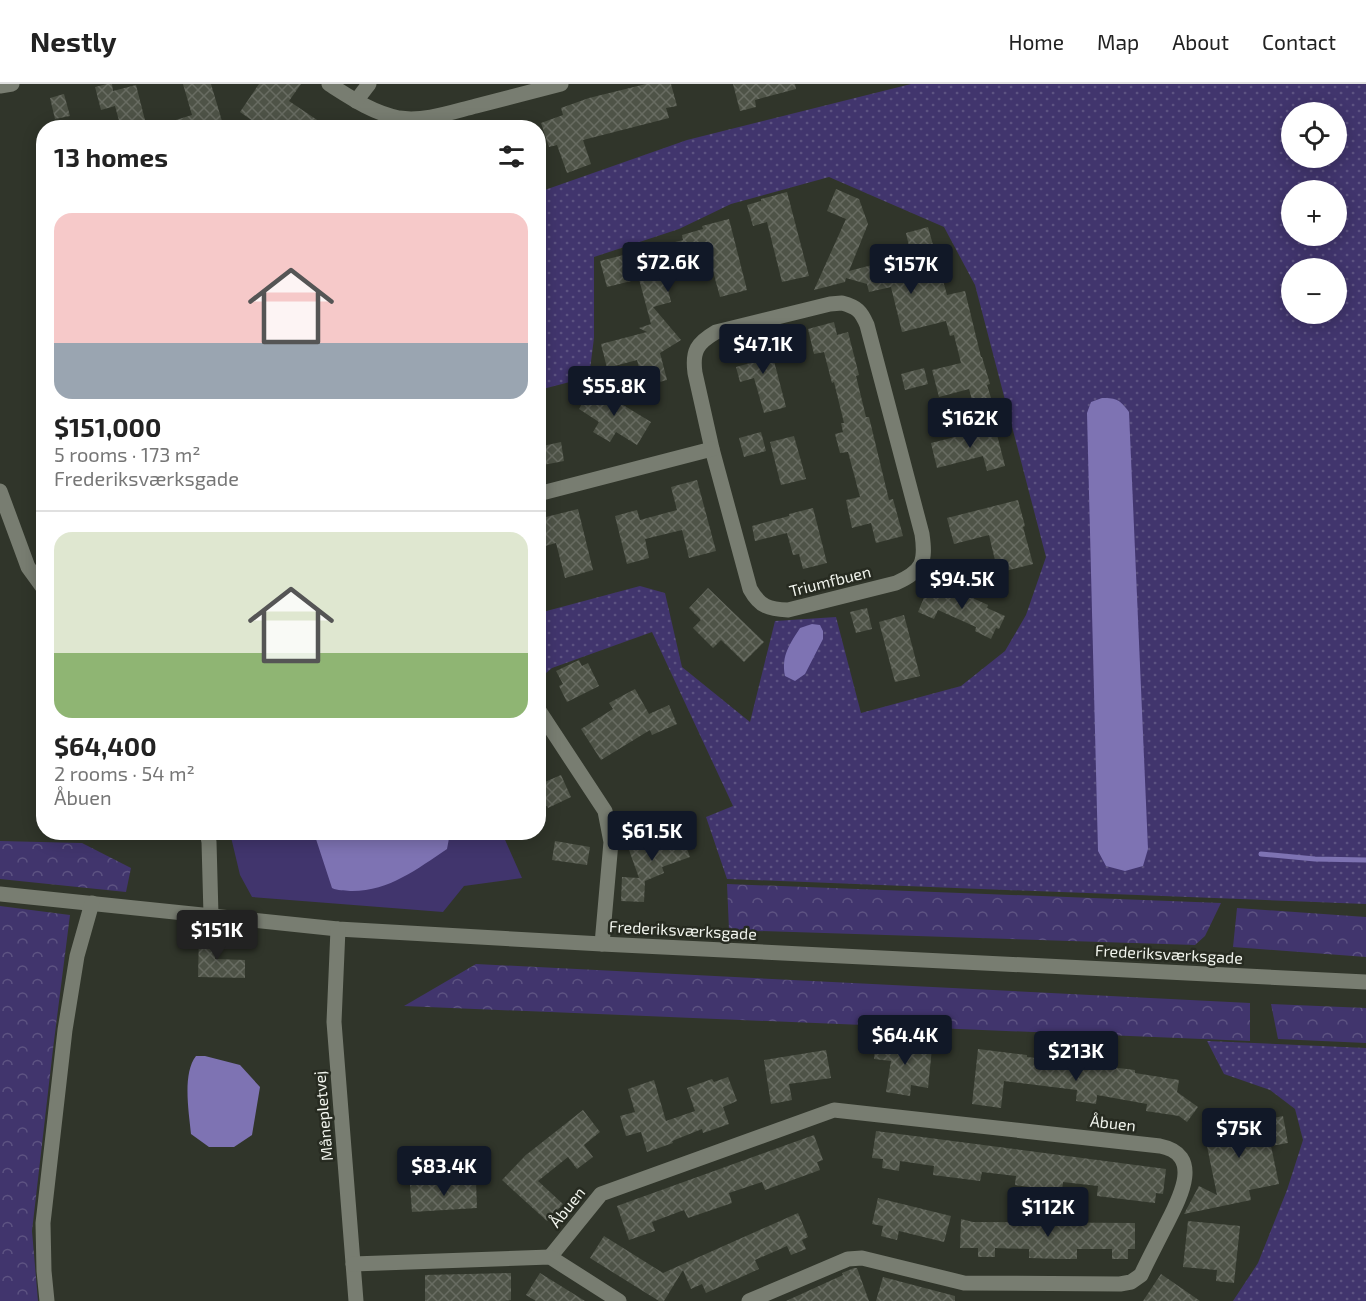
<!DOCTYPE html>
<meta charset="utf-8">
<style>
:root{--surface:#fff;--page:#f6f6f6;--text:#222;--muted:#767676;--line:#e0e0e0;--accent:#111827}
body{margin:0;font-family:"Exo 2",sans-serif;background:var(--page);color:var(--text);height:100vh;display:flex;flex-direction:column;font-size:22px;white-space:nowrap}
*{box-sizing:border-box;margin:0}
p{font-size:20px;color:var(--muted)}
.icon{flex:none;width:33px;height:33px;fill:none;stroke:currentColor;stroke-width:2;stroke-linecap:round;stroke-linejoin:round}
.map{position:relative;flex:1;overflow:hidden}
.side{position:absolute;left:36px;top:36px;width:510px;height:720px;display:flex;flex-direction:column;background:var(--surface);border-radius:24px;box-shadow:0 3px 15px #0003}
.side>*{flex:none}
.buttons{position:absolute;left:1281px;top:18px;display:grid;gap:12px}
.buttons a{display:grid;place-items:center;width:66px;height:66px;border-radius:50%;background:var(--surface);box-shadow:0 3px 15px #0003;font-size:30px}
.price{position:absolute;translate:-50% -51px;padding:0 14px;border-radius:6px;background:var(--accent);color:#fff;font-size:20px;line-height:39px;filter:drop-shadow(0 2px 3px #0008)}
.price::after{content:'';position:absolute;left:50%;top:36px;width:18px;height:14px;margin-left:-9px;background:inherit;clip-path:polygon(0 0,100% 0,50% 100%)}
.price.current{background:#222;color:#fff}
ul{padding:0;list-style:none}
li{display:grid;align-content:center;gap:12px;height:318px;padding:0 18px}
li+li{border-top:2px solid var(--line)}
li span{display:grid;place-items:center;height:186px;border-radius:18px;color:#555}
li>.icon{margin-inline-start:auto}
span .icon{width:108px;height:108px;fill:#fffc;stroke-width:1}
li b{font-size:26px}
h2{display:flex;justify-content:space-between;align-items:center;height:72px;padding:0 18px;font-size:26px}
header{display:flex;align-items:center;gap:36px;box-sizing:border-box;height:84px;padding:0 30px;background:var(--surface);border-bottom:2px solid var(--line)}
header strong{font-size:28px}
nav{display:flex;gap:33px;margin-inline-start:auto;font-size:21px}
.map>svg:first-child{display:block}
.grass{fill:#41356d}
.forest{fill:url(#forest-crowns)}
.park{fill:url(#park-dots);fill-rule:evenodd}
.water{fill:#7e73b3}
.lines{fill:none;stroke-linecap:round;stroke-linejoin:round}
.stream{stroke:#7e73b3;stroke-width:5}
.building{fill:url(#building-cross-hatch)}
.minor{stroke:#787d71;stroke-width:15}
.labels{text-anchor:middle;stroke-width:5;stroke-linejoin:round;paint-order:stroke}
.street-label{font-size:16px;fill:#f1f4ed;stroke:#272b21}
</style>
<header>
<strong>Nestly</strong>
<nav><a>Home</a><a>Map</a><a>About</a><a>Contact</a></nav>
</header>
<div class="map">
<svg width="1366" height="1217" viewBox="0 0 1366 1217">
<defs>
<pattern id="forest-crowns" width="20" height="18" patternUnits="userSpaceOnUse" patternTransform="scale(1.5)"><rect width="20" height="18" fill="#41356d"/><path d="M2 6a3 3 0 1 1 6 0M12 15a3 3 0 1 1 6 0" fill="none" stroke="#5d5382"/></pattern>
<pattern id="park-dots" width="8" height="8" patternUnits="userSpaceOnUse" patternTransform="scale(1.5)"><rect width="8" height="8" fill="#41356d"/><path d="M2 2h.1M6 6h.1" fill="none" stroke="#5d5382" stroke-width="1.8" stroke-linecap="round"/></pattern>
<pattern id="building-cross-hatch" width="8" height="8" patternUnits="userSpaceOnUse" patternTransform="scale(1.5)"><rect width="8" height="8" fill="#4e5347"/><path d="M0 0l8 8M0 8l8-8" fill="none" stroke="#686c62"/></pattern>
</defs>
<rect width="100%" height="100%" fill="#30352a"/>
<polygon class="grass" points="230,749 502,749 522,794 464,802 443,828 252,813 240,791"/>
<g class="forest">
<polygon points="0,757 82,759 131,784 126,808 0,795"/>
<polygon points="727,800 1221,819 1205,852 1195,861 729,846"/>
<polygon points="0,822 70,831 53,965 32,1147 38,1217 0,1217"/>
<polygon points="1237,824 1366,833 1366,873 1233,863"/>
<polygon points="476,880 1250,919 1250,957 404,922"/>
<polygon points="1271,920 1366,924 1366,959 1278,955"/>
</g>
<g class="park">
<path d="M911,0H1366V820L727,795L706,733L733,722L652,548L552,584L539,595V529L640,502L665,509L682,583L750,638L775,537L836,533L861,629L961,602L1005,567L1026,531L1046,473L975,201L944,143L829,93L731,120L679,145L594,173V254L589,293L539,306V108L687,56ZM1292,28H1336V74H1292ZM1292,106H1336V152H1292ZM1292,184H1336V230H1292Z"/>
<polygon points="1207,957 1366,964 1366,1217 1233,1217 1258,1179 1287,1106 1303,1056 1295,1025 1270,1006 1224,990"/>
</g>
<g class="water">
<path d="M1102,314C1117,314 1120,316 1129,328L1148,765L1143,782L1125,787L1106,782L1098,767L1087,329L1091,318Z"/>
<path d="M812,540L820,541L823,547V555L805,590L795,597L785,592C781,571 790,560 800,544Z"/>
<path d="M314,749V748L450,749L447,765C417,785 388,808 350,807C344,806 338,807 332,804Z"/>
<path d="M196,972H205L240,981L260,1003L252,1051L234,1063H209L191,1050C189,1028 182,990 196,972Z"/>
</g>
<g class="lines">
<polyline class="stream" points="1261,770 1315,775 1366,776"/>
</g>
<g class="building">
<polygon points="107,0 112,0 113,7 136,1 147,44 121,44 115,22 101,26 95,3"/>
<polygon points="183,0 211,0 224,44 163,44 163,40 192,31"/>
<polygon points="259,0 301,0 289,17 329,44 263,44 240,28"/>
<polygon points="646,0 671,0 677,22 666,24 669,34 583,56 591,80 567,89 557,61 549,63 541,39 563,31 561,24 589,14"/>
<polygon points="733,0 795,0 796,5 755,16 756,23 740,27"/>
<polygon points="64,10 70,32 55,35 50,14"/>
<polygon points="836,105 859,115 868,140 849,187 911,171 906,149 928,143 947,211 965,207 981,273 982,273 990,300 987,301 991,314 973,319 969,305 939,313 932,286 961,279 954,251 950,252 946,237 902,248 891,203 869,208 867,200 846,194 845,198 814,206 846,135 827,127"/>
<polygon points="787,108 809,192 782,198 767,138 753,142 747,121 761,117 761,115"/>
<polygon points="729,135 747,206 720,213 707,165 661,177 671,218 653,223 681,256 660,269 667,296 644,302 637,276 607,284 601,260 647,248 639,244 651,240 639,195 607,203 600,177 683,156 682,151 703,145 702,142"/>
<polygon points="834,238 837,251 848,248 859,291 856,292 866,333 869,333 889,416 893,415 903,452 876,459 871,439 852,444 846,416 860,413 848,368 840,369 835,350 843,348 841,339 844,339 834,298 832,299 824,268 814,270 808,245"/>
<polygon points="768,254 786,323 764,329 754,294 740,298 736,283 750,279 745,260"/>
<polygon points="924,284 928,300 905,306 901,290"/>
<polygon points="592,302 651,338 637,361 616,348 610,358 593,348 599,338 579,325"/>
<polygon points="995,343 1005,382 987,387 983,372 937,384 931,359"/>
<polygon points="761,348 766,367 744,373 739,354"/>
<polygon points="794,352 806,395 781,401 770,358"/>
<polygon points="561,358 564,377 538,382 538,363"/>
<polygon points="697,396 716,467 689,474 682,446 645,455 649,474 627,480 615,432 637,426 640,436 677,426 671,403"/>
<polygon points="1018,416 1025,442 1023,443 1033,480 998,489 989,451 954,460 947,434"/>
<polygon points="813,424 827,479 803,485 799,470 793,471 787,449 755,457 752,442 789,432 789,430"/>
<polygon points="578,425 593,486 565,494 556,459 538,464 538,435"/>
<polygon points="946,502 988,521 987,524 1005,532 999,545 996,544 991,555 975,547 976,543 938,526 934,535 918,528 928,504 942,510"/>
<polygon points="708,504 764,558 744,578 721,556 713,564 693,544 701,536 689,524"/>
<polygon points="867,524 872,545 856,549 850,528"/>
<polygon points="904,531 920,592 895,598 879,538"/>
<polygon points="579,576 582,582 588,579 599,602 567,618 559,602 563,600 556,587"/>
<polygon points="635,605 649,630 669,621 677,640 652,651 650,646 601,676 581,645 613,625 609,619"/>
<polygon points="561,691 571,713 548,724 547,722 538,724 538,701"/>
<polygon points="674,746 680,746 690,773 662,783 664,789 645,797 644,818 621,817 622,793 639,794 628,763"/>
<polygon points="555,757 590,763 587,781 552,776"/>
<polygon points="199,850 216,850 215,875 245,876 245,894 198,893"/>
<polygon points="893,958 932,964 928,1004 911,1001 910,1012 886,1008 891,977 874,975 876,959 893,961"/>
<polygon points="978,965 1027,971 1027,973 1135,986 1135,989 1179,996 1177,1008 1198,1023 1187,1038 1179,1032 1146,1027 1147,1020 1097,1011 1096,1020 1076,1017 1077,1006 1004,997 1001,1024 972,1020"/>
<polygon points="826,966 831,994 789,1000 792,1016 771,1020 764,976"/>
<polygon points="728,993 737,1017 723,1023 729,1040 703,1049 702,1045 672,1057 673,1059 647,1068 641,1048 626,1052 620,1032 635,1028 628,1005 654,996 666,1037 695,1027 687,1004 712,995 714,998"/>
<polygon points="583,1026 600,1048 584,1061 593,1073 577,1085 568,1073 538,1097 563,1120 547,1137 502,1096 526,1071"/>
<polygon points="1243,1029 1245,1040 1283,1032 1288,1059 1271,1062 1279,1100 1249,1106 1251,1116 1184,1130 1199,1102 1217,1111 1202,1038"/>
<polygon points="876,1047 1166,1085 1163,1110 1156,1109 1155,1119 1097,1112 1098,1102 1063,1098 1062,1107 1015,1101 1016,1092 982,1088 980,1097 933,1091 934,1082 900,1077 899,1087 882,1084 883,1075 872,1074"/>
<polygon points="814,1051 823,1076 817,1078 820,1086 765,1106 762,1098 729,1109 732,1119 688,1134 684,1126 652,1138 655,1147 629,1156 617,1122"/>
<polygon points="476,1098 477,1124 412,1128 410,1101"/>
<polygon points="878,1114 951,1132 944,1158 899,1147 897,1156 881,1152 883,1142 872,1140"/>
<polygon points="798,1129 808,1153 802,1156 806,1165 791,1171 787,1162 755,1176 759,1185 706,1209 702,1200 691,1205 683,1186 664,1217 659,1217 590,1174 604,1152 663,1189"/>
<polygon points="961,1135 973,1138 1135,1139 1135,1165 1128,1165 1128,1175 1112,1175 1112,1165 1077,1165 1077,1175 1061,1175 1029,1174 1029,1165 995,1164 995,1173 978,1173 978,1164 960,1164"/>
<polygon points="1188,1137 1240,1142 1234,1199 1216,1197 1217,1186 1183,1183"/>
<polygon points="854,1184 857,1184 869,1217 786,1217 843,1191 842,1189"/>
<polygon points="511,1189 511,1216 504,1217 425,1217 425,1191"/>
<polygon points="540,1189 585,1217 536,1217 526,1211"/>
<polygon points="1161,1190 1200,1217 1143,1217"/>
<polygon points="883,1193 955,1212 955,1217 876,1217"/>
</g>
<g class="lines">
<g class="minor">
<path d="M329,0C351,14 373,29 399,34C424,38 452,28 476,22C504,15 533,7 561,0"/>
<polyline points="0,2 12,0"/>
<polyline points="356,17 369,0"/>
<path d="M842,219C857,223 861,227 867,241L922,450C926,478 923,487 896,499L788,526C769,525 760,523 750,505L712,365L695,289C692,267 697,259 716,248L830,220Z"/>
<polyline points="0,407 28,483 44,505"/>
<polyline points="538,410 712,365"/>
<polyline points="538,625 605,727 611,758 602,860"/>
<polyline points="207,748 209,758 211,831"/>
<polyline points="0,810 338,845 602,860 1366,898"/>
<polyline points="338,845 334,938 356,1217"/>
<path d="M550,1173L601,1110L834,1026L1160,1062C1206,1071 1177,1119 1164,1145C1156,1161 1148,1176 1141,1191L1131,1198L1120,1200L964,1199L862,1174L848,1175L749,1217"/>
<polyline points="353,1180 550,1173 619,1217"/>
<polyline points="47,1217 44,1187 43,1139 65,946 77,872 92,819"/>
</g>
</g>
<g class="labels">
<g class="street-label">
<text transform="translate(830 497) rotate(-14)" y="6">Triumfbuen</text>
<text transform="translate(683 846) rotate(3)" y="6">Frederiksværksgade</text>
<text transform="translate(1169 870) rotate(3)" y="6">Frederiksværksgade</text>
<text transform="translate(323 1032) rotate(-95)" y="6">Månepletvej</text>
<text transform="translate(1113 1039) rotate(6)" y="6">Åbuen</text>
<text transform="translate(567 1123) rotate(-51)" y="6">Åbuen</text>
</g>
</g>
</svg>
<div class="buttons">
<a><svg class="icon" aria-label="locate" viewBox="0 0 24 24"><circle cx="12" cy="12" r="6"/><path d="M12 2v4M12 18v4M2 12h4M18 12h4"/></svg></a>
<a>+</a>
<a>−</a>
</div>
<b class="price" style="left:668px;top:209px">$72.6K</b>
<b class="price" style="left:911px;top:211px">$157K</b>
<b class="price" style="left:763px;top:291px">$47.1K</b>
<b class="price" style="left:614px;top:333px">$55.8K</b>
<b class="price" style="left:970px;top:365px">$162K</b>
<b class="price" style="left:962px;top:526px">$94.5K</b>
<b class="price" style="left:652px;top:778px">$61.5K</b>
<b class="price current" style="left:217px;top:877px">$151K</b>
<b class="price" style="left:905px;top:982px">$64.4K</b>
<b class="price" style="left:1076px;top:998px">$213K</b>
<b class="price" style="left:1239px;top:1075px">$75K</b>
<b class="price" style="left:444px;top:1113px">$83.4K</b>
<b class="price" style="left:1048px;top:1154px">$112K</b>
<section class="side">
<h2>13 homes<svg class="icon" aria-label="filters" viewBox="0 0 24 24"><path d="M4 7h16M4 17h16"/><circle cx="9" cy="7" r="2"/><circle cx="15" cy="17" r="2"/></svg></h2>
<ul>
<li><span style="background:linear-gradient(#f6c9c9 70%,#9aa5b1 0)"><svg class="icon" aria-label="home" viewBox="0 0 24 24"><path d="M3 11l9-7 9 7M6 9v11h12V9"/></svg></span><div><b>$151,000</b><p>5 rooms · 173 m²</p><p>Frederiksværksgade</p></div></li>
<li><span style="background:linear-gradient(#dfe7d0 65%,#8fb573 0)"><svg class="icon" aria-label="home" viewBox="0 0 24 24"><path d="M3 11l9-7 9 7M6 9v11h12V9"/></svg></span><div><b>$64,400</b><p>2 rooms · 54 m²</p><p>Åbuen</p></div></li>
</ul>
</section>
</div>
